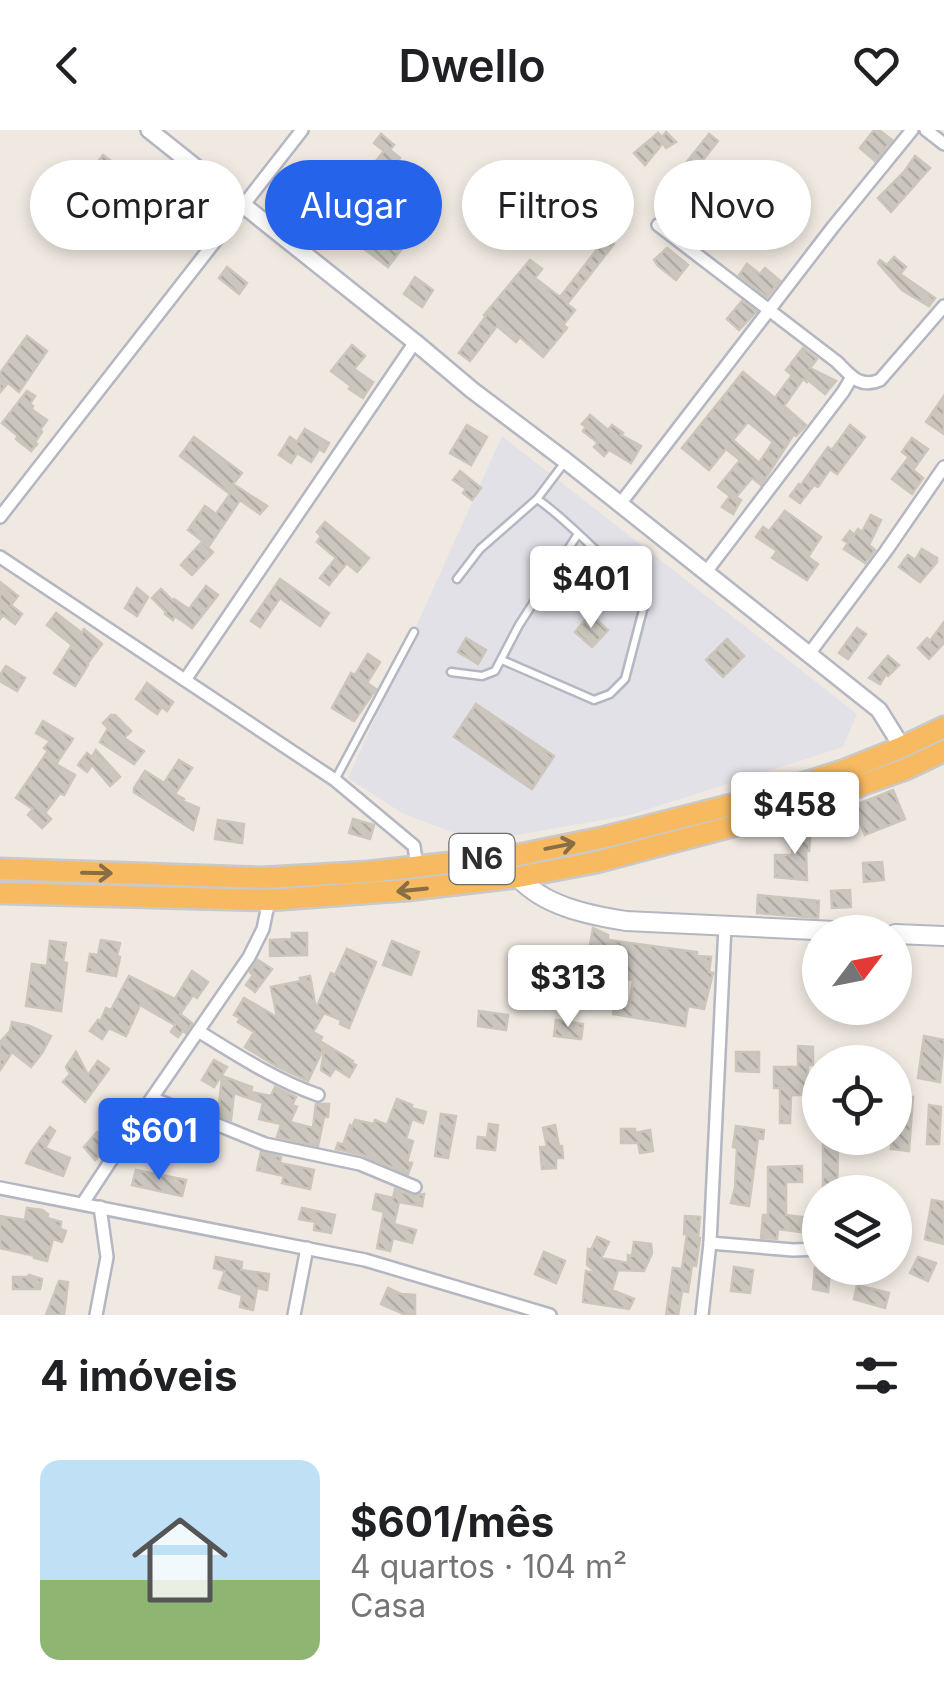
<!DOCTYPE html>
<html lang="pt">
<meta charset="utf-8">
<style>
:root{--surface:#fff;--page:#f6f6f6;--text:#202124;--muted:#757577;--line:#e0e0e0;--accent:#2563eb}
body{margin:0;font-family:Inter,sans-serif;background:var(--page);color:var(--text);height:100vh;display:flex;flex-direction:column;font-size:38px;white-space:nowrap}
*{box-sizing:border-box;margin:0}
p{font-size:32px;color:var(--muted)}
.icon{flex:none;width:55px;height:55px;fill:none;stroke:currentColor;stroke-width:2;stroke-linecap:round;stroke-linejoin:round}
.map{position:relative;height:1185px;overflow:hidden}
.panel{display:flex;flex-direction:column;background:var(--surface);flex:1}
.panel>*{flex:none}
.banner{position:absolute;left:30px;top:30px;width:885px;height:90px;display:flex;gap:20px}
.needle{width:65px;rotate:58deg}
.buttons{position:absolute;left:802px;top:785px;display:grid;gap:20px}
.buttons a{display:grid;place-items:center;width:110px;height:110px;border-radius:50%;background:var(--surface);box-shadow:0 5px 15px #0003;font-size:50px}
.price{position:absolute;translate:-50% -85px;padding:0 22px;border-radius:10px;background:#fff;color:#222;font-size:32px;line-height:65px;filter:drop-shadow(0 2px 5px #0008)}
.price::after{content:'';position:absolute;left:50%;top:60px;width:30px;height:22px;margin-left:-15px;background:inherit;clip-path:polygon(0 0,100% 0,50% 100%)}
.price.active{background:var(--accent);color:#fff}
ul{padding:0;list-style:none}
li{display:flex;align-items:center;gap:30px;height:250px;padding:0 40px}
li+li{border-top:2px solid var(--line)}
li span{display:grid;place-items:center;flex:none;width:280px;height:200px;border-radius:20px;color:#555}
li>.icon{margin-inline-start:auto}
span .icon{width:120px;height:120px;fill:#fffc;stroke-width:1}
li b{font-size:42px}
h2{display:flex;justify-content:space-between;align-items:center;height:120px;padding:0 40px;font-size:42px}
.chip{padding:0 35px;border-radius:45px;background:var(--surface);box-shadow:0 5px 15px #0003;font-size:35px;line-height:90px}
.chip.active{background:var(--accent);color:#fff}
header{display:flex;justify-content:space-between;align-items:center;height:130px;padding:0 40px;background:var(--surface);font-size:45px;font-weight:600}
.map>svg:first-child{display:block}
.industrial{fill:#e3e1e8}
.building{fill:url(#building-back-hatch);stroke:#cbc5ba;stroke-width:2.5;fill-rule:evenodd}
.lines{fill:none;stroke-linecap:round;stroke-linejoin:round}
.service-casing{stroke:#b4b7c1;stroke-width:11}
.minor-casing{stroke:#b4b7c1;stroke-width:16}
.tertiary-casing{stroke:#b4b7c1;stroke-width:20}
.secondary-casing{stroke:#b4b7c1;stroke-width:22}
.trunk-casing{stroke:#c9c9c9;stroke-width:25}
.service{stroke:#fff;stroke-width:6}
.minor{stroke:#fff;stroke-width:11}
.tertiary{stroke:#fff;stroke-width:15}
.secondary{stroke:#fff;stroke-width:18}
.trunk{stroke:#f8ba60;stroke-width:20}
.oneway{stroke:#896d44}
.labels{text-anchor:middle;stroke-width:8;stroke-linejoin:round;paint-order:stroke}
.shield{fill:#fff;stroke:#6d6d6d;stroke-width:2.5}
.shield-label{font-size:30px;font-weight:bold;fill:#2e2e2e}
</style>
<header><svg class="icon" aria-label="back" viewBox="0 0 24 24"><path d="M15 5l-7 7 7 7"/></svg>Dwello<svg class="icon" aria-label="heart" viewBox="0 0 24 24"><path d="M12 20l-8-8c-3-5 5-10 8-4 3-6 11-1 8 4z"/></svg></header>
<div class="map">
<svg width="944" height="1185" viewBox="0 0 944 1185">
<defs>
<pattern id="building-back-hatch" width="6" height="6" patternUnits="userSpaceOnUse" patternTransform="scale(2.5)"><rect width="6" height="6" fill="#cbc7bf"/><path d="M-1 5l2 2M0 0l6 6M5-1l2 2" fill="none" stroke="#afaba4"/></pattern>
</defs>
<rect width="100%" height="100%" fill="#efe9e1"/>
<polygon class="industrial" points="502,306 857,584 843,617 630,685 478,712 402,683 348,648"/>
<g class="building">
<polygon points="874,0 879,0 892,10 875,31 860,18"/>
<polygon points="666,2 676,12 666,18 663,13 645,35 634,23 658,3 662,7"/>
<polygon points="381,4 394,15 390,20 400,28 395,35 412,54 385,79 414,103 388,137 359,115 379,91 364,76 358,82 350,74 363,60 358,55 375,38 372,36 384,21 374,13"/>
<polygon points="709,4 718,11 695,40 686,33"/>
<polygon points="103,25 131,46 120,62 91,41"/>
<polygon points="915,26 930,38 891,82 878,68 904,42"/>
<polygon points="606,108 614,114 567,174 575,180 563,195 567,198 543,227 520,207 516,212 497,196 470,231 459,223 486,186 484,185 530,130 542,139 535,148 560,167"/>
<polygon points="667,118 688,135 676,150 658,136 654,130"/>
<polygon points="894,127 906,137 900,144 935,168 929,176 902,160 878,133 880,130 887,135"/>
<polygon points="747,134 760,144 765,138 780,151 767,167 739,145"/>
<polygon points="227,137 247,153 239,164 219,148"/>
<polygon points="415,147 433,160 422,177 404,164"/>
<polygon points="742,171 756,182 739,200 727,189"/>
<polygon points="27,206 47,221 19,262 8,253 0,262 0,243"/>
<polygon points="352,215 365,226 354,239 373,252 363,268 349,259 351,256 331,241"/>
<path d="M803,218L817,229L810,238L836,251L825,264L808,250L807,252L803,249L784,276L806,295L796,306L794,304L761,355L752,348L736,367L741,370L733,384L722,377L730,366L718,357L740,330L726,319L709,340L682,318L743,242L775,268L792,245L786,240ZM748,292L773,312L759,333L733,310Z"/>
<polygon points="27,261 35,266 30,274 33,276 31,279 47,290 40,300 42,302 35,312 37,314 31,321 16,309 18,306 2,293"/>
<polygon points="944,266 944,304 926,292"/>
<polygon points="590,285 608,300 612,295 623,303 621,305 641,316 631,333 609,320 604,326 594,317 598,313 583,301 586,297 582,294"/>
<polygon points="467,295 487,307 471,335 450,323"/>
<polygon points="850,295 865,307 837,344 830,339 818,357 814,355 800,373 790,366 799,354 801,355 828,317 832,320"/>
<polygon points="305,299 329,313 324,322 319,319 311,332 297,323 291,333 279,325 290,307 297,312"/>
<polygon points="194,307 242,343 233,354 267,376 260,384 240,370 209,416 188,400 205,376 216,384 230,364 180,326"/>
<polygon points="912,308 928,319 913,340 923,348 912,364 892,349 909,327 902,322"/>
<polygon points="460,341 481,358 472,370 463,363 466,359 453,350"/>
<polygon points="785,381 821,407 808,427 818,434 807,450 772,428 777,421 756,407 763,397 769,401"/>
<polygon points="871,385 881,390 869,415 875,420 865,433 844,419 848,413 843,410 850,401 854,405 858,399 862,402"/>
<polygon points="325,392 369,428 357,442 347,433 329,455 320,448 336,428 317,412 321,406 317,402"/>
<polygon points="202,412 213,422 192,445 181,435"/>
<polygon points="922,419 937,428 937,432 920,452 899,437 908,425 915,430"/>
<polygon points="280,449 329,483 320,496 280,468 260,497 251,491"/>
<polygon points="0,452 18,466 11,475 22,484 15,494 3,485 0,489"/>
<polygon points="206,456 218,465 192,498 175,486 173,490 165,484 166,482 152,468 161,459 173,471 174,469 189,479"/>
<polygon points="137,458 148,467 137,486 125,478"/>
<polygon points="56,483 82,503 84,499 102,514 87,534 88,535 75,556 54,543 72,515 47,495"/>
<polygon points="590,484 608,500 592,517 575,502"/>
<polygon points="944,492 944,513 929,529 918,518 927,508 930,511"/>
<polygon points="857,498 866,504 848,529 839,523"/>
<polygon points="466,508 486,520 478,534 458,522"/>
<polygon points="727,509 744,526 723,547 706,530"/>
<polygon points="368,524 380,532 367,553 376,559 354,591 332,578 351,543 355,545"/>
<polygon points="888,526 899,535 888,546 886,544 880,554 869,548"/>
<polygon points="6,536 25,548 17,561 0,551 0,545"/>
<polygon points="147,553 173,572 167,581 162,577 157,584 136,569"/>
<polygon points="476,574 554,626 532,659 454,607"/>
<polygon points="111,585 115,585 131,601 124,608 144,621 134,634 100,612 108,598 103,593"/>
<polygon points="43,591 73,609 56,634 75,645 64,665 60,663 45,683 51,689 42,698 28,685 33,679 16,668 48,621 44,618 50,611 36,603"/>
<polygon points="96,620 120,647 110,656 92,635 87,642 78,635 87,623 92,627"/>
<polygon points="179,630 192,638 175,664 184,669 182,671 199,678 193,700 134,662 134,658 145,641 164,653"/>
<polygon points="893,660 905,689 865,705 853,676"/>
<polygon points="353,689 374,695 370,709 349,703"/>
<polygon points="218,690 244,694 242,713 215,709"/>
<polygon points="794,697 811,699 809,721 806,721 807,750 775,747 775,725 792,725"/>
<polygon points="882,732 884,750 864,752 863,733"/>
<polygon points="850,760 851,777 832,778 831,761"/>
<polygon points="758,765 819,771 818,788 757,783"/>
<polygon points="593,798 608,805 608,810 697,822 697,826 711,827 709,842 713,843 704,879 688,876 685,896 613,884 616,868 630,871 633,850 603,844 599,869 581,867"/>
<polygon points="292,803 307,803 307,825 270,826 270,810 292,809"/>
<polygon points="101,810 120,813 117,826 120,827 116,846 87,841 90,824 98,825"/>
<polygon points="50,811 66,813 63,832 67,833 61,881 26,876 32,834 47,836"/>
<polygon points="392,811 419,822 411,845 383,835"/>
<polygon points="347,819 376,832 349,898 340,894 341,890 324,883 313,902 322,907 320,911 353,931 352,933 356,935 349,947 335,938 330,946 321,940 325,915 308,951 276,936 245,917 254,902 238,892 240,888 234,885 244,868 277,887 271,857 301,851 300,848 310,846 316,879 331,843 335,845"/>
<polygon points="258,830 272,839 255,862 246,855 253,845 250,842"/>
<polygon points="192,841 208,852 197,868 193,865 180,884 192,893 186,903 183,901 178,907 171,902 175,895 140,875 126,906 109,898 102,909 90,901 98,890 100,892 106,878 111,880 129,846 175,869"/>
<polygon points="479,881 508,885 506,900 478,896"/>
<polygon points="556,890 583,894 581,909 554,906"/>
<polygon points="12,892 30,896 51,906 42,923 31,937 12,922 0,940 0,912 10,901"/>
<polygon points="924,906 944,910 940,952 918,948"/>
<polygon points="798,916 813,917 813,935 808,935 807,965 791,965 790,993 780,993 780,958 774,958 774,937 798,937"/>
<polygon points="76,922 88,945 98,931 109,939 85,972 63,952 70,944 66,937"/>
<polygon points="736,922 759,922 759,942 736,941"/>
<polygon points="214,930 227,937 214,957 202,950"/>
<polygon points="222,946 252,957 251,962 271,966 275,957 296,967 292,975 297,977 290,992 313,998 316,974 329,974 328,987 324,987 318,1016 277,1007 281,994 259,989 263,973 234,963 231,990 218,985"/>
<polygon points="895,966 913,967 909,1021 891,1019 892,1008 895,1008"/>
<polygon points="397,969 412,975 411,978 426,982 423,993 412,989 406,1009 413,1011 407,1032 412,1033 408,1044 363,1025 336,1019 338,1013 343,1015 350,995 352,997 355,990 374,994 375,990 387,995"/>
<polygon points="929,975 941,977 939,1014 927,1014"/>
<polygon points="441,984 456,986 448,1028 435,1026"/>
<polygon points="175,988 187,992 169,1030 153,1024 156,1016 150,1014 158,996 170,1001"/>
<polygon points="489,994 498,995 495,1020 477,1018 478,1007 487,1008"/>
<polygon points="555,995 559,1016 562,1016 563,1028 556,1028 556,1038 542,1039 540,1017 547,1017 543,998"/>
<polygon points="736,996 764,1000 763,1009 758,1008 749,1076 731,1073 735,1058 737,1018 733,1017"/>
<polygon points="50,997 55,1001 45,1018 70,1028 63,1046 26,1033 31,1022"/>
<polygon points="621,999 635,999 635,1003 650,1000 653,1021 640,1023 638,1013 621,1013"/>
<polygon points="97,1002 110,1016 95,1030 84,1017"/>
<polygon points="823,1008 833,1008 833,1019 838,1019 837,1062 823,1062"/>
<polygon points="261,1022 281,1027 280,1033 314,1040 310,1059 282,1053 284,1046 257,1040"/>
<polygon points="802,1036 802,1052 786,1052 786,1085 803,1087 801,1102 778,1099 777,1109 761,1108 763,1085 768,1085 768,1037"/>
<polygon points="136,1040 186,1050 182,1066 132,1055"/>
<polygon points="395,1059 412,1066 424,1064 422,1076 399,1072 394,1094 416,1100 412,1113 393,1108 390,1121 377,1118 384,1082 373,1079 376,1064 393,1068"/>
<polygon points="932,1070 944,1072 944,1114 925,1109"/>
<polygon points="27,1078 42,1080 48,1084 47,1088 61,1092 60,1099 66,1101 62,1112 53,1109 47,1131 34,1128 35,1126 0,1118 0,1086 25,1090"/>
<polygon points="302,1078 335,1085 331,1103 314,1100 315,1092 299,1089"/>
<polygon points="685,1086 700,1087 698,1108 700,1108 696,1136 692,1135 688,1162 682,1161 678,1185 666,1185 673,1138 682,1139 687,1104 684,1104"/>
<polygon points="597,1107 609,1112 601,1128 628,1133 628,1125 632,1126 634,1112 651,1114 652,1123 644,1141 618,1140 612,1160 634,1169 629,1179 583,1172 586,1141 598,1144 587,1135 588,1119 591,1120"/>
<polygon points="544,1122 565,1131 556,1153 535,1144"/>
<polygon points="216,1127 242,1132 241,1140 269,1144 267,1160 257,1158 253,1180 240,1177 242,1165 219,1158 225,1141 214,1138"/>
<polygon points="918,1127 936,1133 928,1151 910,1143"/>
<polygon points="734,1137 753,1140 750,1163 731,1161"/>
<polygon points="815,1138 830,1140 828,1162 813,1159"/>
<polygon points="29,1145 42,1149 40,1159 13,1159 13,1147 28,1147"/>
<polygon points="59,1151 68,1152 64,1185 46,1185"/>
<polygon points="857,1155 889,1163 885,1178 854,1169"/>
<polygon points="388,1158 401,1164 415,1165 415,1185 406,1185 381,1174"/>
</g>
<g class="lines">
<defs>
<g id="service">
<polyline points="457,449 480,419 537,369 565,332"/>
<path d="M502,530L594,570L610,564L625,549L644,476C638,457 557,382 537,369"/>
<polyline points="451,542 482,546 495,541 519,495 578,404"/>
<polyline points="335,650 414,502"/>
</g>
<g id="minor">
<polyline points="926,0 944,14"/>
<path d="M658,95L837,232C850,245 860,259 880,250L944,176"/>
<polyline points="620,374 833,97 912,0"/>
<polyline points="0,387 302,0"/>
<polyline points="0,427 335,650 414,716 417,737"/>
<polyline points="706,442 843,262 852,247"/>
<polyline points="809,524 886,421 944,337"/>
<polyline points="185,550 415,212"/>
<path d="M198,901C237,925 275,950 318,965"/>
<polyline points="152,968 265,1014 360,1034 415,1057"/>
<polyline points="0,1058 365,1130 550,1185"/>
<polyline points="83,1073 152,968 249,827 263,799 269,770"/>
<polyline points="710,1113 793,1120 820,1119"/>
<polyline points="96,1185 107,1127 100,1077"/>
<polyline points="294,1185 307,1118"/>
<polyline points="702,1185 710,1113 725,796"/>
</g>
<polyline id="tertiary" points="149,0 415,212 472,260 566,331 879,580 902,617"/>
<g id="secondary">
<path d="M518,747C544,776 588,785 626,791L856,802"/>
<polyline points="895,804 944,806"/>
</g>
<g id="trunk">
<polyline points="0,739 262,748 368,742 513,726 601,708 754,669 842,641 902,617 944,597"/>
<polyline points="0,763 269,770 407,760 518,747 597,732 786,682 906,639 944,621"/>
</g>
</defs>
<use href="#service" class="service-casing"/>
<use href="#minor" class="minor-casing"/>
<use href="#tertiary" class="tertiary-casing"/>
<use href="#secondary" class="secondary-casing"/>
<use href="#trunk" class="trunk-casing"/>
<use href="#service" class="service"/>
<use href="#minor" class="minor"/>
<use href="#tertiary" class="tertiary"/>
<use href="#secondary" class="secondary"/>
<use href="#trunk" class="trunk"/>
</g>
<defs><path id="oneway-shaft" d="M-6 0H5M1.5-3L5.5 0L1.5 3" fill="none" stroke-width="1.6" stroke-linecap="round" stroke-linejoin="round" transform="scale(2.5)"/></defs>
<g class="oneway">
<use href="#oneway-shaft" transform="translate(560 716) rotate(-11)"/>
<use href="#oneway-shaft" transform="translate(97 743) rotate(1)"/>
<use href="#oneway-shaft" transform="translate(412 760) rotate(174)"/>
</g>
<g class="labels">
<rect class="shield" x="449.5" y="704" width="65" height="50" rx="8"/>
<g class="shield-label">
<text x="482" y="739">N6</text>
</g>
</g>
</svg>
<div class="buttons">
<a><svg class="needle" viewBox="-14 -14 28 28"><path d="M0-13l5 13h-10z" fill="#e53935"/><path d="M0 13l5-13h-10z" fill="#757577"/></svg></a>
<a><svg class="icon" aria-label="locate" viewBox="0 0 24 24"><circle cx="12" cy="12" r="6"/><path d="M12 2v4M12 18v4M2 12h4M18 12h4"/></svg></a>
<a><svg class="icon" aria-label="layers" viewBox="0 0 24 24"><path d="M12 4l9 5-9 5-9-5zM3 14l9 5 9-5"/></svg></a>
</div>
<b class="price" style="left:591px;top:501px">$401</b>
<b class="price" style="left:795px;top:727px">$458</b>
<b class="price" style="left:568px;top:900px">$313</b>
<b class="price active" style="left:159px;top:1053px">$601</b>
<div class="banner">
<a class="chip">Comprar</a>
<a class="chip active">Alugar</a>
<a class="chip">Filtros</a>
<a class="chip">Novo</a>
</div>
</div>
<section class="panel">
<h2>4 imóveis<svg class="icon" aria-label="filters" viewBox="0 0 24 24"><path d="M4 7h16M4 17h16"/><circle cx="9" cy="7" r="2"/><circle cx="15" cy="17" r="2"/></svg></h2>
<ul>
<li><span style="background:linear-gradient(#bfe0f5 60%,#8fb573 0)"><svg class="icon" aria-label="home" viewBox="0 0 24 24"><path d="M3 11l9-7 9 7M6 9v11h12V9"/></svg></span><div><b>$601/mês</b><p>4 quartos · 104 m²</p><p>Casa</p></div></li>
</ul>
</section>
